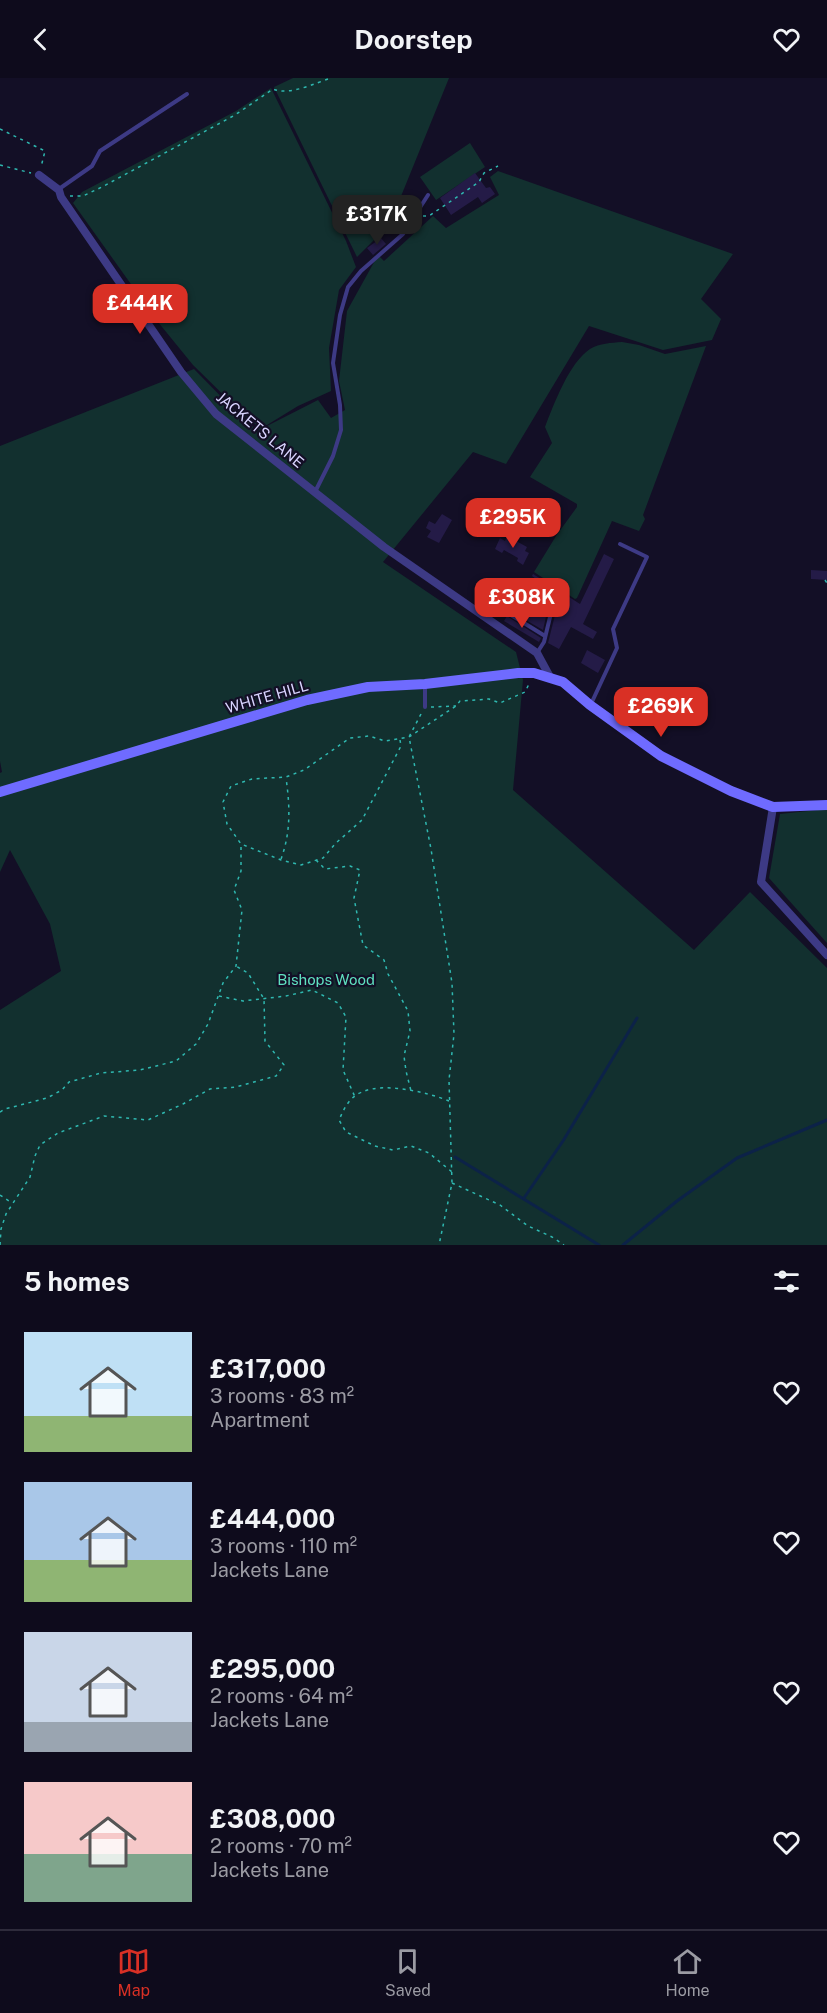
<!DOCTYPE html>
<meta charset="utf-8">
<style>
:root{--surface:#0e0b1c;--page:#1c1929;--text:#f1f3f6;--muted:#9b9ba3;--line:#2e2b3b;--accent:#d93025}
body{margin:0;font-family:"Public Sans",sans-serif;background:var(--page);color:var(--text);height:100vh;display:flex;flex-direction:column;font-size:22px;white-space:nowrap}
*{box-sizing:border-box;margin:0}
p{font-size:20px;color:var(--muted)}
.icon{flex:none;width:33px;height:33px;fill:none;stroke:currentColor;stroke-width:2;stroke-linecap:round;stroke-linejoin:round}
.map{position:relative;height:1167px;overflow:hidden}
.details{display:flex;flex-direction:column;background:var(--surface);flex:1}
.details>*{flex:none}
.price{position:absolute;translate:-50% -51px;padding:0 14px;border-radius:12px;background:var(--accent);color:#fff;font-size:20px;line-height:39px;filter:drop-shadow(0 2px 3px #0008)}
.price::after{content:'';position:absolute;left:50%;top:36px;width:18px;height:14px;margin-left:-9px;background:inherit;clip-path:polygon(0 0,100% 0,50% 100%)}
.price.current{background:#222;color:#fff}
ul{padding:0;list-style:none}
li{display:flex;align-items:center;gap:18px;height:150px;padding:0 24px}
li span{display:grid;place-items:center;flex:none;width:168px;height:120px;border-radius:0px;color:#555}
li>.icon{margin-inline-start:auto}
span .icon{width:72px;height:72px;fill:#fffc;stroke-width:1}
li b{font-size:26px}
h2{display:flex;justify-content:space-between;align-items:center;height:72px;padding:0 24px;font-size:26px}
header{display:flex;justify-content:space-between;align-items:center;height:78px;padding:0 24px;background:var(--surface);font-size:27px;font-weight:700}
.menu{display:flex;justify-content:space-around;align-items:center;height:84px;border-top:2px solid var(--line);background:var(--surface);font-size:16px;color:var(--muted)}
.menu a{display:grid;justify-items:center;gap:3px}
.menu .current{color:var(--accent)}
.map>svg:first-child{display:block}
.green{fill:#12302f}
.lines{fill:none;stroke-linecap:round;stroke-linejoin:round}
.stream{stroke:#0c2248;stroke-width:3}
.building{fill:#241b47}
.path{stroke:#2fb8b0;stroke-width:1.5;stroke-dasharray:3 4.5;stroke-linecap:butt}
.lane{stroke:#3d3a85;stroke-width:4}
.street{stroke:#3d3a85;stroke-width:8}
.secondary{stroke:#6f6bff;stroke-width:10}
.labels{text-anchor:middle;stroke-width:4.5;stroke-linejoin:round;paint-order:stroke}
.street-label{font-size:15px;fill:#d9d4ff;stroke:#130f26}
.park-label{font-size:15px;fill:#5fe0c0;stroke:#130f26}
</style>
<header><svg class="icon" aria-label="back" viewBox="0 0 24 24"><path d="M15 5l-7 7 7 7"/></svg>Doorstep<svg class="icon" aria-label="heart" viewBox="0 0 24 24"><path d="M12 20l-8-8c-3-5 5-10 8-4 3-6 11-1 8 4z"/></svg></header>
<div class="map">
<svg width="827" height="1167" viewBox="0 0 827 1167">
<rect width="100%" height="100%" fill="#130f26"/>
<g class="green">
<polygon points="293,0 449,0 393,138 385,151 357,179 274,9"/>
<polygon points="271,10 346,163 356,189 339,212 329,270 331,313 298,328 267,347 256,347 249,342 193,287 158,244 73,125 82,114 236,33"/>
<polygon points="470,65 485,89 436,122 420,99"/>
<polygon points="498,93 733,176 701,221 721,241 712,262 663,272 589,248 506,386 473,374 383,484 516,574 523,602 513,712 694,872 750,814 827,890 827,1167 0,1167 0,932 61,893 50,846 10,772 0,794 0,695 2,694 0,683 0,368 194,291 248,346 256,350 265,349 318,322 331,340 345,332 339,303 347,233 378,177 384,183 433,138 446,150 499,117 490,99"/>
<path d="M622,264L639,267L665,276L706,268L643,437L645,441L639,453L612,443L577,520L575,521L534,494L556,458L577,429V426L530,399L552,365L545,349C554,326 569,285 590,271C600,265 611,265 622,264Z"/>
<polygon points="827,731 827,865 769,800 780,736"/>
</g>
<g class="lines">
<g class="stream">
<polyline points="455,1079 599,1167"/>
<polyline points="524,1120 563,1063 637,940"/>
<polyline points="623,1167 677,1123 737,1080 827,1042"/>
</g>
</g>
<g class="building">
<polygon points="475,95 486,110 490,109 495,116 482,125 478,119 451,137 440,120"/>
<polygon points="381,160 386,166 373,177 367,170"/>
<polygon points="442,436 452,442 439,465 427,459 431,453 426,450 429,443 435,446"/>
<polygon points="507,458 527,469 525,473 529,475 523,487 517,483 518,480 504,472 502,475 495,471 500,460 505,463"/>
<polygon points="604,476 614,481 583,546 597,554 593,561 571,549 559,571 548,565 555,537 563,520 532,498 533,496 580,526"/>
<polygon points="811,492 827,493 827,502 811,501"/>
<polygon points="527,505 554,522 547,534 543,552 510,533"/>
<polygon points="507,538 541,560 539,564 504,543"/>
<polygon points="587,572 605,582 598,595 581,585"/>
</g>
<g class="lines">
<g class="path">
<polyline points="0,51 45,73 41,89"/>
<polyline points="0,87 31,95"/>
<path d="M70,118H83L102,109L235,37L273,11C290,18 315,5 331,0"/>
<polyline points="423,138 429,138 479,104 484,95 498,88"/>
<polyline points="825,502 827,505"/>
<polyline points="431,629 456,628"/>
<polyline points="421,636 409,659 431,771 452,905 454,956 449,1002 452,1105 439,1167"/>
<polyline points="400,662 401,668 362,742 336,765 323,780 301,787 281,782 241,766 227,746 223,724 231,708 252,701 286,699 304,692 350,660 369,658 385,663 409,659 456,628 460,623 489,621 500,625 525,614 529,606"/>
<path d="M281,781C291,754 290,728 286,700"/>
<polyline points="316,782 325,791 350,788 360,792 354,820 363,867 384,882 388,896 408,933 410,953 404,978 406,993 411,1013"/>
<polyline points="219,918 243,923 286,918 312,912 338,925 346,939 343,992 355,1019"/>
<path d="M449,1023C427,1014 384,1004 362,1014C349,1019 344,1031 339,1042L346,1054L375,1068L393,1072L411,1068L429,1075L452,1094"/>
<polyline points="0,1034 5,1031 47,1020 62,1012 69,1004 101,995 140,992 176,983 196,966 208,946 223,905 236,888 242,832 234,812 241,793 241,767"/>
<polyline points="452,1105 500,1127 528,1148 552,1159 564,1167"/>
<polyline points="0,1117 12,1125"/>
<polyline points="0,1167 1,1151 6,1136 30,1099 35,1078 40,1067 58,1055 104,1038 148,1042 183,1026 210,1011 236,1009 276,998 284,987 265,963 264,921 248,895 236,888"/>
</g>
<g class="lane">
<polyline points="59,111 92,88 100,73 187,16"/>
<polyline points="315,414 333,378 341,352 340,327 333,285 340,237 348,209 361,193 403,156 428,117"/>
<polyline points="530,502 559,521 551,535 544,564 537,575"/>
<polyline points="511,537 545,558"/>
<polyline points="425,607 425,629"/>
<polyline points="591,626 617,570 613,551 647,479 620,466"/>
</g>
<g class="street">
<polyline points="39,97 59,112 61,119 181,294 216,336 384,469 537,575 550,599"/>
<polyline points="773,729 761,804 827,877"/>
</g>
<polyline class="secondary" points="0,714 307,622 368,609 425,606 518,595 534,595 563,604 590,627 661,678 731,713 773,729 827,727"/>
</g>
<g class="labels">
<g class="street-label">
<text transform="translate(260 352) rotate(40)" y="5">JACKETS LANE</text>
<text transform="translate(267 619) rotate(-16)" y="5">WHITE HILL</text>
</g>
<g class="park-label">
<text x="326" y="907">Bishops Wood</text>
</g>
</g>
</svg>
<b class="price current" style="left:377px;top:168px">£317K</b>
<b class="price" style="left:140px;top:257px">£444K</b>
<b class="price" style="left:513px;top:471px">£295K</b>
<b class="price" style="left:522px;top:551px">£308K</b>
<b class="price" style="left:661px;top:660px">£269K</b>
</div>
<section class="details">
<h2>5 homes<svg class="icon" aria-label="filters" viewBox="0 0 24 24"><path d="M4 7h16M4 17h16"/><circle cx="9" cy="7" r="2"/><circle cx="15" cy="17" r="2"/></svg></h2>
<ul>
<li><span style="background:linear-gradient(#bfe0f5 70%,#8fb573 0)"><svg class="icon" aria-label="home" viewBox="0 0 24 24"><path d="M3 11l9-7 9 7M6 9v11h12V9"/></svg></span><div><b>£317,000</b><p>3 rooms · 83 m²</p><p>Apartment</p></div><svg class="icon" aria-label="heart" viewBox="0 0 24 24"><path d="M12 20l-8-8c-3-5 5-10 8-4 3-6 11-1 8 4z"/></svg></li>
<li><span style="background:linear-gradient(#a9c7e8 65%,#8fb573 0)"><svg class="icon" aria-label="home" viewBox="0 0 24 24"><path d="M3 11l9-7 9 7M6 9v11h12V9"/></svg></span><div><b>£444,000</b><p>3 rooms · 110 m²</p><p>Jackets Lane</p></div><svg class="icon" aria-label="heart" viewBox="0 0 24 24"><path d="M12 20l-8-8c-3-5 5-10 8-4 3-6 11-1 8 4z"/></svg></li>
<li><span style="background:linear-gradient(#c9d6e8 75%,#9aa5b1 0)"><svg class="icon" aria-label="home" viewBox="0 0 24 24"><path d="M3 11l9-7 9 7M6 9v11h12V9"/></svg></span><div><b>£295,000</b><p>2 rooms · 64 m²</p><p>Jackets Lane</p></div><svg class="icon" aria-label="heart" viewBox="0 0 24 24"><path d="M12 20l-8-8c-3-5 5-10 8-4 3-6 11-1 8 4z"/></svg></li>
<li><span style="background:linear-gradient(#f6c9c9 60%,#7fa58c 0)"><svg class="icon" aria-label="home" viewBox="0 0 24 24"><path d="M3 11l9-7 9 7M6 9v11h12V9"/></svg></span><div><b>£308,000</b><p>2 rooms · 70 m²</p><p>Jackets Lane</p></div><svg class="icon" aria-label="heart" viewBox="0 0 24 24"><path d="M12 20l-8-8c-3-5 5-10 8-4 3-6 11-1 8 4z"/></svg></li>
</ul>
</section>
<nav class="menu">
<a class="current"><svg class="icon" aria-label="map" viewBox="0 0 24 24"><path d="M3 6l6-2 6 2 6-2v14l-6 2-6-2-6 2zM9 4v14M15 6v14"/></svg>Map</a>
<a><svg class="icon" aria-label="saved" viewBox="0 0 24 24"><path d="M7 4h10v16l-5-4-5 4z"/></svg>Saved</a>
<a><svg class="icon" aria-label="home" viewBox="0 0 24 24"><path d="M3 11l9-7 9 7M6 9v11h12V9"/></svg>Home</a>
</nav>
